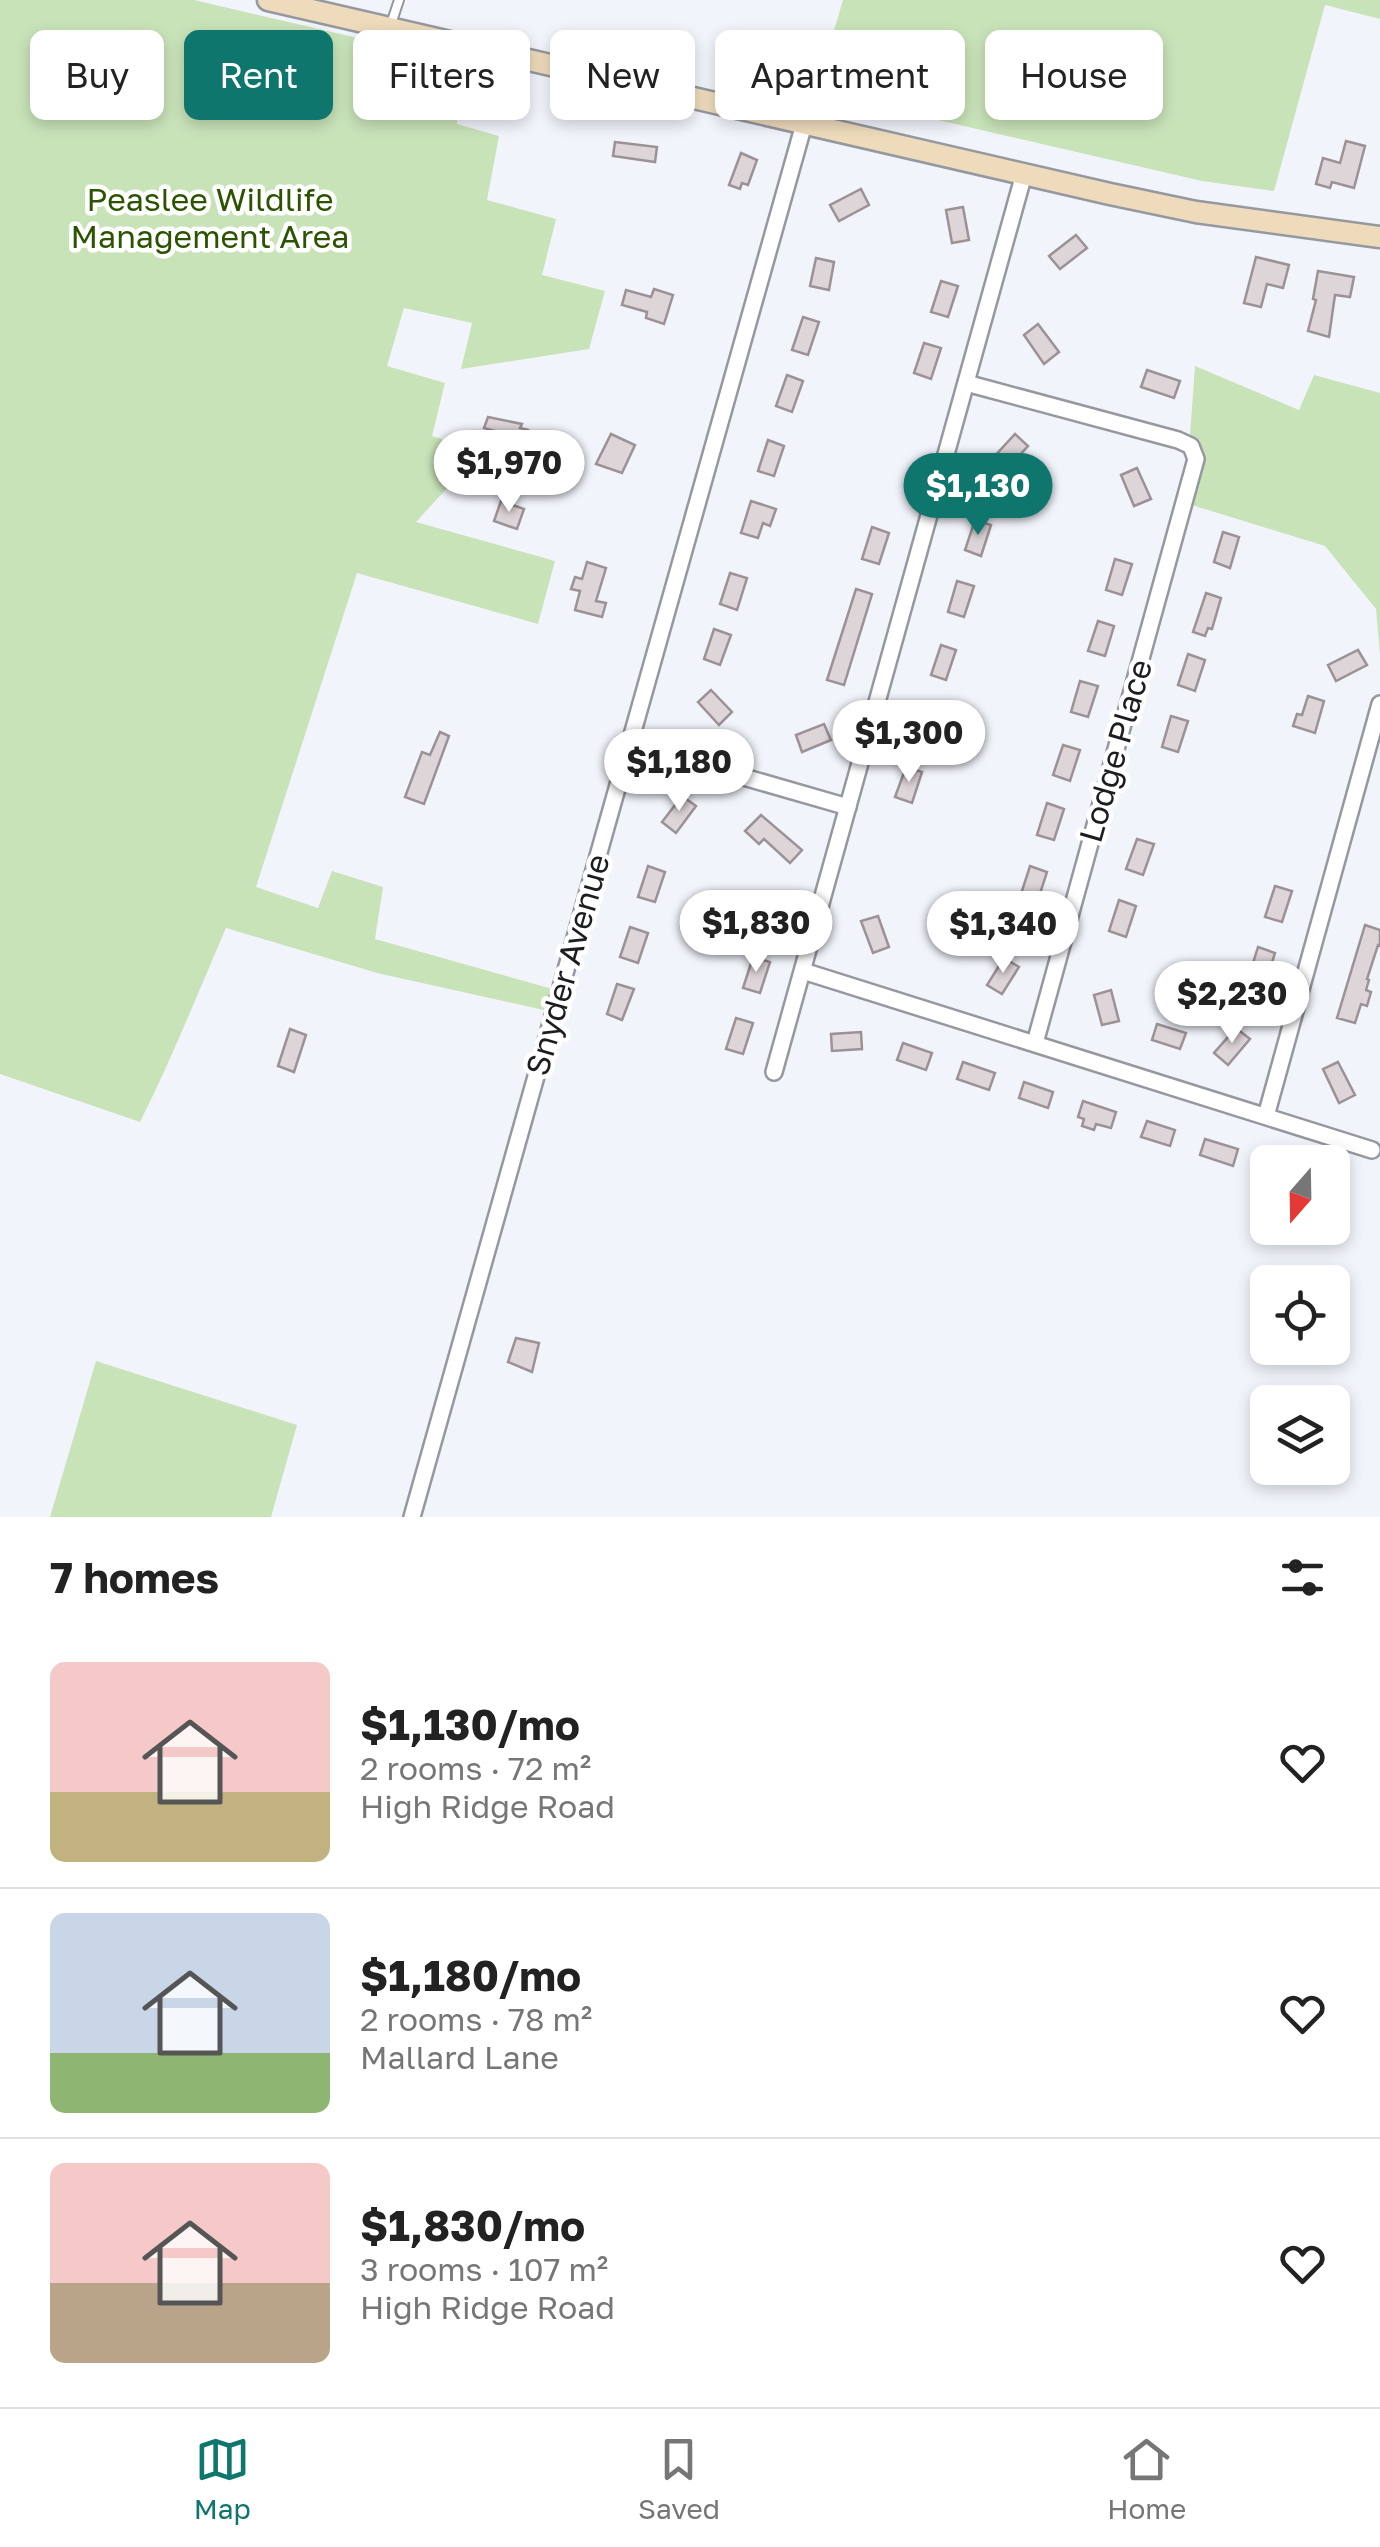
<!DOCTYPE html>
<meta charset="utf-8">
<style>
:root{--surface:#fff;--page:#f2f2f2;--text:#222;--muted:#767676;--line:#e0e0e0;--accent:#0f766e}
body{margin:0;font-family:"Golos Text",sans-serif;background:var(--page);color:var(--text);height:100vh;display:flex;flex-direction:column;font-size:38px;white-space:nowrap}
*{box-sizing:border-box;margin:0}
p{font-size:32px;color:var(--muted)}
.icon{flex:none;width:55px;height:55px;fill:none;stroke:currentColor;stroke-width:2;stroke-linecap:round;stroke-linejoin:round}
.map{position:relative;height:1517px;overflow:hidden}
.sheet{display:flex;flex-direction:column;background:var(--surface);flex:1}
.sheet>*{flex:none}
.guide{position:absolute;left:30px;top:30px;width:1320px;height:90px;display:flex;gap:20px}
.needle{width:65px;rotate:200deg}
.fabs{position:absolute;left:1250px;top:1145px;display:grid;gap:20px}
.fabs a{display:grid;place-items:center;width:100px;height:100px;border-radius:15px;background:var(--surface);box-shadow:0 5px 15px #0003;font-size:50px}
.price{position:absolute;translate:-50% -85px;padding:0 22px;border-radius:35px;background:#fff;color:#222;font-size:32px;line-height:65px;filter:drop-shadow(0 2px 5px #0008)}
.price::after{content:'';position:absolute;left:50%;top:60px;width:30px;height:22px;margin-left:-15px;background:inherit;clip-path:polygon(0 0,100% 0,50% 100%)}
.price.current{background:var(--accent);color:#fff}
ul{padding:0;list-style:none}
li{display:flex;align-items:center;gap:30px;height:250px;padding:0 50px}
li+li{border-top:2px solid var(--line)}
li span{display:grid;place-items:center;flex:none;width:280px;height:200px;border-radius:15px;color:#555}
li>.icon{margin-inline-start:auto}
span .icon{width:120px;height:120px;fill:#fffc;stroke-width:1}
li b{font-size:42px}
h2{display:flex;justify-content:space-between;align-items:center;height:120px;padding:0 50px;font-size:42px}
.chip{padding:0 35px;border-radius:15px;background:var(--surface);box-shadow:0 5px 15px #0003;font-size:35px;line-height:90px}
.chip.current{background:var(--accent);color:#fff}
.dock{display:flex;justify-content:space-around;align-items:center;height:140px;border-top:2px solid var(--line);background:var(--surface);font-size:28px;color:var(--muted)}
.dock a{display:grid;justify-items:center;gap:5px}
.dock .current{color:var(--accent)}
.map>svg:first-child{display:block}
.green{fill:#c9e3b9}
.building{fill:#ded5d8;stroke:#9b9295;stroke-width:2.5}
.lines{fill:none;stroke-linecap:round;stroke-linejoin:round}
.lane-casing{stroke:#96989f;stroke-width:12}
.street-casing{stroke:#96989f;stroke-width:20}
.secondary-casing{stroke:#96989f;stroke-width:25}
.lane{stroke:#fff;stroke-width:8}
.street{stroke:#fff;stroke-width:15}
.secondary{stroke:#eedbbc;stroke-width:20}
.labels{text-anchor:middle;stroke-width:9;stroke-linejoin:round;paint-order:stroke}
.park-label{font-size:32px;fill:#2c5400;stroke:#fff}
.street-label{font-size:32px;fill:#1c1d20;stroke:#fff}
</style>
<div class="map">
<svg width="1380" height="1517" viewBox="0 0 1380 1517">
<rect width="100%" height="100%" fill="#f2f4fc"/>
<g class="green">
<path d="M0,0H194L470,64L458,106L457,124L499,136L487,200L556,219L542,275L605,291L589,349L461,369L472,323L404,308L387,366L445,383L432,436L481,451L416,522L555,561L538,624L357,573L256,887L318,908L332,871L383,887L375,939L563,992L557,1013L377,973L226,928C198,993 172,1058 140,1122L0,1074Z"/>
<polygon points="843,0 1380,0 1380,19 1325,5 1274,191 1202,181 834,96 820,77"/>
<polygon points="1195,366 1299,410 1314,375 1380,393 1380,655 1376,609 1325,546 1185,503"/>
<polygon points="96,1361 297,1425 271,1517 50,1517"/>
</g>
<g class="building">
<polygon points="754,36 774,41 767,66 747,60"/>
<polygon points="1346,141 1365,146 1354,188 1332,182 1330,188 1316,184 1323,158 1340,163"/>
<polygon points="615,142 657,147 655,162 613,156"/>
<polygon points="741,153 757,160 748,185 742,183 740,189 729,185"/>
<polygon points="861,189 869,205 839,221 830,205"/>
<polygon points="963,207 969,240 952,243 946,210"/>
<polygon points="1076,235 1087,248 1060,269 1049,256"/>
<polygon points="1256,257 1289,265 1283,288 1267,284 1261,307 1244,303"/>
<polygon points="816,258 834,262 829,290 810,286"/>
<polygon points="1318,271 1354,277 1350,297 1335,295 1329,337 1308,331 1316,300 1313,299"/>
<polygon points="941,281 958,286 948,317 931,312"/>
<polygon points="654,289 673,295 664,324 646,318 647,312 622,305 626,290 651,297"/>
<polygon points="803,317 819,322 808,355 792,350"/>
<polygon points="1038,324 1059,352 1044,364 1024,335"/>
<polygon points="924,343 941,348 931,379 914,373"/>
<polygon points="1147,370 1180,381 1174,398 1141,387"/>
<polygon points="787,375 803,381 792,412 776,406"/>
<polygon points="488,417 522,424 520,428 528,430 525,440 484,428"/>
<polygon points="611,434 635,445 622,473 596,464"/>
<polygon points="1015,434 1028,446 1005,471 992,459"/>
<polygon points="768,440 784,446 774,476 758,471"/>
<polygon points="1137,468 1151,499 1134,506 1121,475"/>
<polygon points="501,501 524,509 517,529 494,521"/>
<polygon points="751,501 776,509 770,526 763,523 758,538 741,533"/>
<polygon points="975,520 991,525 981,556 965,550"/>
<polygon points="872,527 889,533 879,564 862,559"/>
<polygon points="1223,532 1239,537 1230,568 1214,562"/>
<polygon points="1115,559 1132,564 1122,595 1106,590"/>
<polygon points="587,562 606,568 596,601 606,603 602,617 575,610 580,591 571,589 575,577 582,579"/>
<polygon points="730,573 747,578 737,610 720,604"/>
<polygon points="957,581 974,586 964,617 948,612"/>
<polygon points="856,589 872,594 844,685 827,680"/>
<polygon points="1206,593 1221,598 1212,629 1208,628 1205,636 1193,632"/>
<polygon points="1098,621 1114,626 1105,656 1088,651"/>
<polygon points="714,629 731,635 720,665 704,659"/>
<polygon points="941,645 956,650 946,680 931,675"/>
<polygon points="1358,650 1367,665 1336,681 1328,665"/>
<polygon points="1188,654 1205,660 1195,691 1178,685"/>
<polygon points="1080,681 1098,686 1088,717 1071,712"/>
<polygon points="711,690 732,712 719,725 698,702"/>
<polygon points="1308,696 1324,701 1315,733 1293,726 1297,714 1302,715"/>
<polygon points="922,706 939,712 930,743 912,738"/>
<polygon points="1171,716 1188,721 1178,752 1162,747"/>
<polygon points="824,724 831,740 802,752 796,735"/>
<polygon points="440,732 449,736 424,804 405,797 422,752 430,755"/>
<polygon points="1063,745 1080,750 1070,781 1053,775"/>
<polygon points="906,767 922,772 912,803 895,797"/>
<polygon points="682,796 696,806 676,833 662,822"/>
<polygon points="1047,803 1064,809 1054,840 1037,835"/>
<polygon points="761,815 802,850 790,863 764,839 759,844 745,831"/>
<polygon points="1137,839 1154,844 1143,875 1126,869"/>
<polygon points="648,866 665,872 655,902 638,897"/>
<polygon points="1030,866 1047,872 1037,903 1020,897"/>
<polygon points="1275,886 1292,891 1282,922 1265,917"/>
<polygon points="770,898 786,903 776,933 760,928"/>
<polygon points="1119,900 1136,906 1126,937 1109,931"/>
<polygon points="878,916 889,947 873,953 861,921"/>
<polygon points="1365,925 1380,930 1380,946 1378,945 1367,979 1369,980 1366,990 1371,992 1367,1006 1361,1004 1355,1023 1337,1018"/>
<polygon points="630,927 648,933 638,963 620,957"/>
<polygon points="1258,947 1275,953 1265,984 1248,979"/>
<polygon points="753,957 770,962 760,993 743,988"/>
<polygon points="1004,958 1019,967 1002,994 987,985"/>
<polygon points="617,984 634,989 622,1020 607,1014"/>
<polygon points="1111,990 1119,1021 1102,1025 1094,995"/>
<polygon points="736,1018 753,1023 743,1054 726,1049"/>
<polygon points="1157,1024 1186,1033 1180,1049 1152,1040"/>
<polygon points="1236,1028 1250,1039 1228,1065 1214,1053"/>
<polygon points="290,1029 306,1035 294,1072 278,1066"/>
<polygon points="861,1032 862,1049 832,1051 831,1034"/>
<polygon points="903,1043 932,1053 926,1070 897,1060"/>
<polygon points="963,1062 995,1073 989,1090 957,1079"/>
<polygon points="1338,1062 1355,1095 1339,1103 1323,1069"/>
<polygon points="1024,1082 1053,1092 1048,1108 1019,1098"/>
<polygon points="1083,1101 1116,1112 1111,1128 1096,1124 1094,1130 1082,1126 1084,1119 1078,1117"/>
<polygon points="1147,1121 1175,1130 1170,1146 1141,1137"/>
<polygon points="1205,1139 1238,1149 1233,1166 1200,1155"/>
<polygon points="516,1338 539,1343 532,1372 508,1362"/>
</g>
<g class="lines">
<defs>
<polyline id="lane" points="390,27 399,0"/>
<g id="street">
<polyline points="966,383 1178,440 1191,446 1196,459 1035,1043"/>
<polyline points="629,744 848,807"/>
<polyline points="803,971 1372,1150"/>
<polyline points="774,1072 1024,174"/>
<polyline points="1266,1116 1380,704"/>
<polyline points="412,1517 804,124"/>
</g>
<polyline id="secondary" points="268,0 1110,194 1196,212 1380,237"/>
</defs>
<use href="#lane" class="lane-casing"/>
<use href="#street" class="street-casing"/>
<use href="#secondary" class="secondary-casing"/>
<use href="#lane" class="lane"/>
<use href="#street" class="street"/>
<use href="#secondary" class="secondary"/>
</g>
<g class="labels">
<g class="park-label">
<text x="210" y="211">Peaslee Wildlife<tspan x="210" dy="37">Management Area</tspan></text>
</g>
<g class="street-label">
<text transform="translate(1116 751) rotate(-74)" y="11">Lodge Place</text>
<text transform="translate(568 965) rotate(-74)" y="11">Snyder Avenue</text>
</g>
</g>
</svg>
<div class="fabs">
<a><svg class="needle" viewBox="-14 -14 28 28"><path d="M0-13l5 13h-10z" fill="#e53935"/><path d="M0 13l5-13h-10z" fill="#767676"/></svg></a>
<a><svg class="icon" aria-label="locate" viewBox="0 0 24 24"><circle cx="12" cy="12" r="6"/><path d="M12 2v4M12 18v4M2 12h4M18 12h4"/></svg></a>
<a><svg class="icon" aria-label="layers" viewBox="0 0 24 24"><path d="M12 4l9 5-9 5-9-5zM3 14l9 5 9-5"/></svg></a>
</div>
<b class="price" style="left:509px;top:515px">$1,970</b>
<b class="price current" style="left:978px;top:538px">$1,130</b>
<b class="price" style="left:909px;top:785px">$1,300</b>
<b class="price" style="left:679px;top:814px">$1,180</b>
<b class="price" style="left:756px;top:975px">$1,830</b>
<b class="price" style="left:1003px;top:976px">$1,340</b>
<b class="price" style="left:1232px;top:1046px">$2,230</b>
<div class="guide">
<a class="chip">Buy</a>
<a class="chip current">Rent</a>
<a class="chip">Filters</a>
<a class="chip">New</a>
<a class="chip">Apartment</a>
<a class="chip">House</a>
</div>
</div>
<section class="sheet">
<h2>7 homes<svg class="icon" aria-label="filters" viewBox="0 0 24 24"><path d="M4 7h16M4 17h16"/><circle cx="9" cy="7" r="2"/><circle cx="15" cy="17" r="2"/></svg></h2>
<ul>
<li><span style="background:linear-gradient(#f6c9c9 65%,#c2b280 0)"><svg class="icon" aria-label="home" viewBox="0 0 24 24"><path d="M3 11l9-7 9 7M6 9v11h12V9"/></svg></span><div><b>$1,130/mo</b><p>2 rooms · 72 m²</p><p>High Ridge Road</p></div><svg class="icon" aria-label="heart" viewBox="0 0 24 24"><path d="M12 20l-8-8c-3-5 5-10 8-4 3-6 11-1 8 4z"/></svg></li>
<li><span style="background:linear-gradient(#c9d6e8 70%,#8fb573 0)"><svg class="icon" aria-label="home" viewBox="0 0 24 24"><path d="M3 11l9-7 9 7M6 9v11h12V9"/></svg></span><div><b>$1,180/mo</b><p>2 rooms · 78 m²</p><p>Mallard Lane</p></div><svg class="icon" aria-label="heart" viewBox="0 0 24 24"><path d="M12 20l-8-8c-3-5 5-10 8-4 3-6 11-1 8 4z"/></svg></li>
<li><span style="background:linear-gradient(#f6c9c9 60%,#b9a48a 0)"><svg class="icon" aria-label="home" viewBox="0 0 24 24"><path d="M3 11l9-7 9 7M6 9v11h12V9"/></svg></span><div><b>$1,830/mo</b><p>3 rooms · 107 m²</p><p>High Ridge Road</p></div><svg class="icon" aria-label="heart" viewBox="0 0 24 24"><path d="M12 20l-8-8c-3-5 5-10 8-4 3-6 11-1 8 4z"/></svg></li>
</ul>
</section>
<nav class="dock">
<a class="current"><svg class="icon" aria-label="map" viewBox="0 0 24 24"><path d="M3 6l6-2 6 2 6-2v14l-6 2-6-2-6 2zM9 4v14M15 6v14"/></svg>Map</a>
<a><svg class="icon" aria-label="saved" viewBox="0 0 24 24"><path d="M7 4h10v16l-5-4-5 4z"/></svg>Saved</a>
<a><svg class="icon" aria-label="home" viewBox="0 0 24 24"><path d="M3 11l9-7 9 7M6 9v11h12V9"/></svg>Home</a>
</nav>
